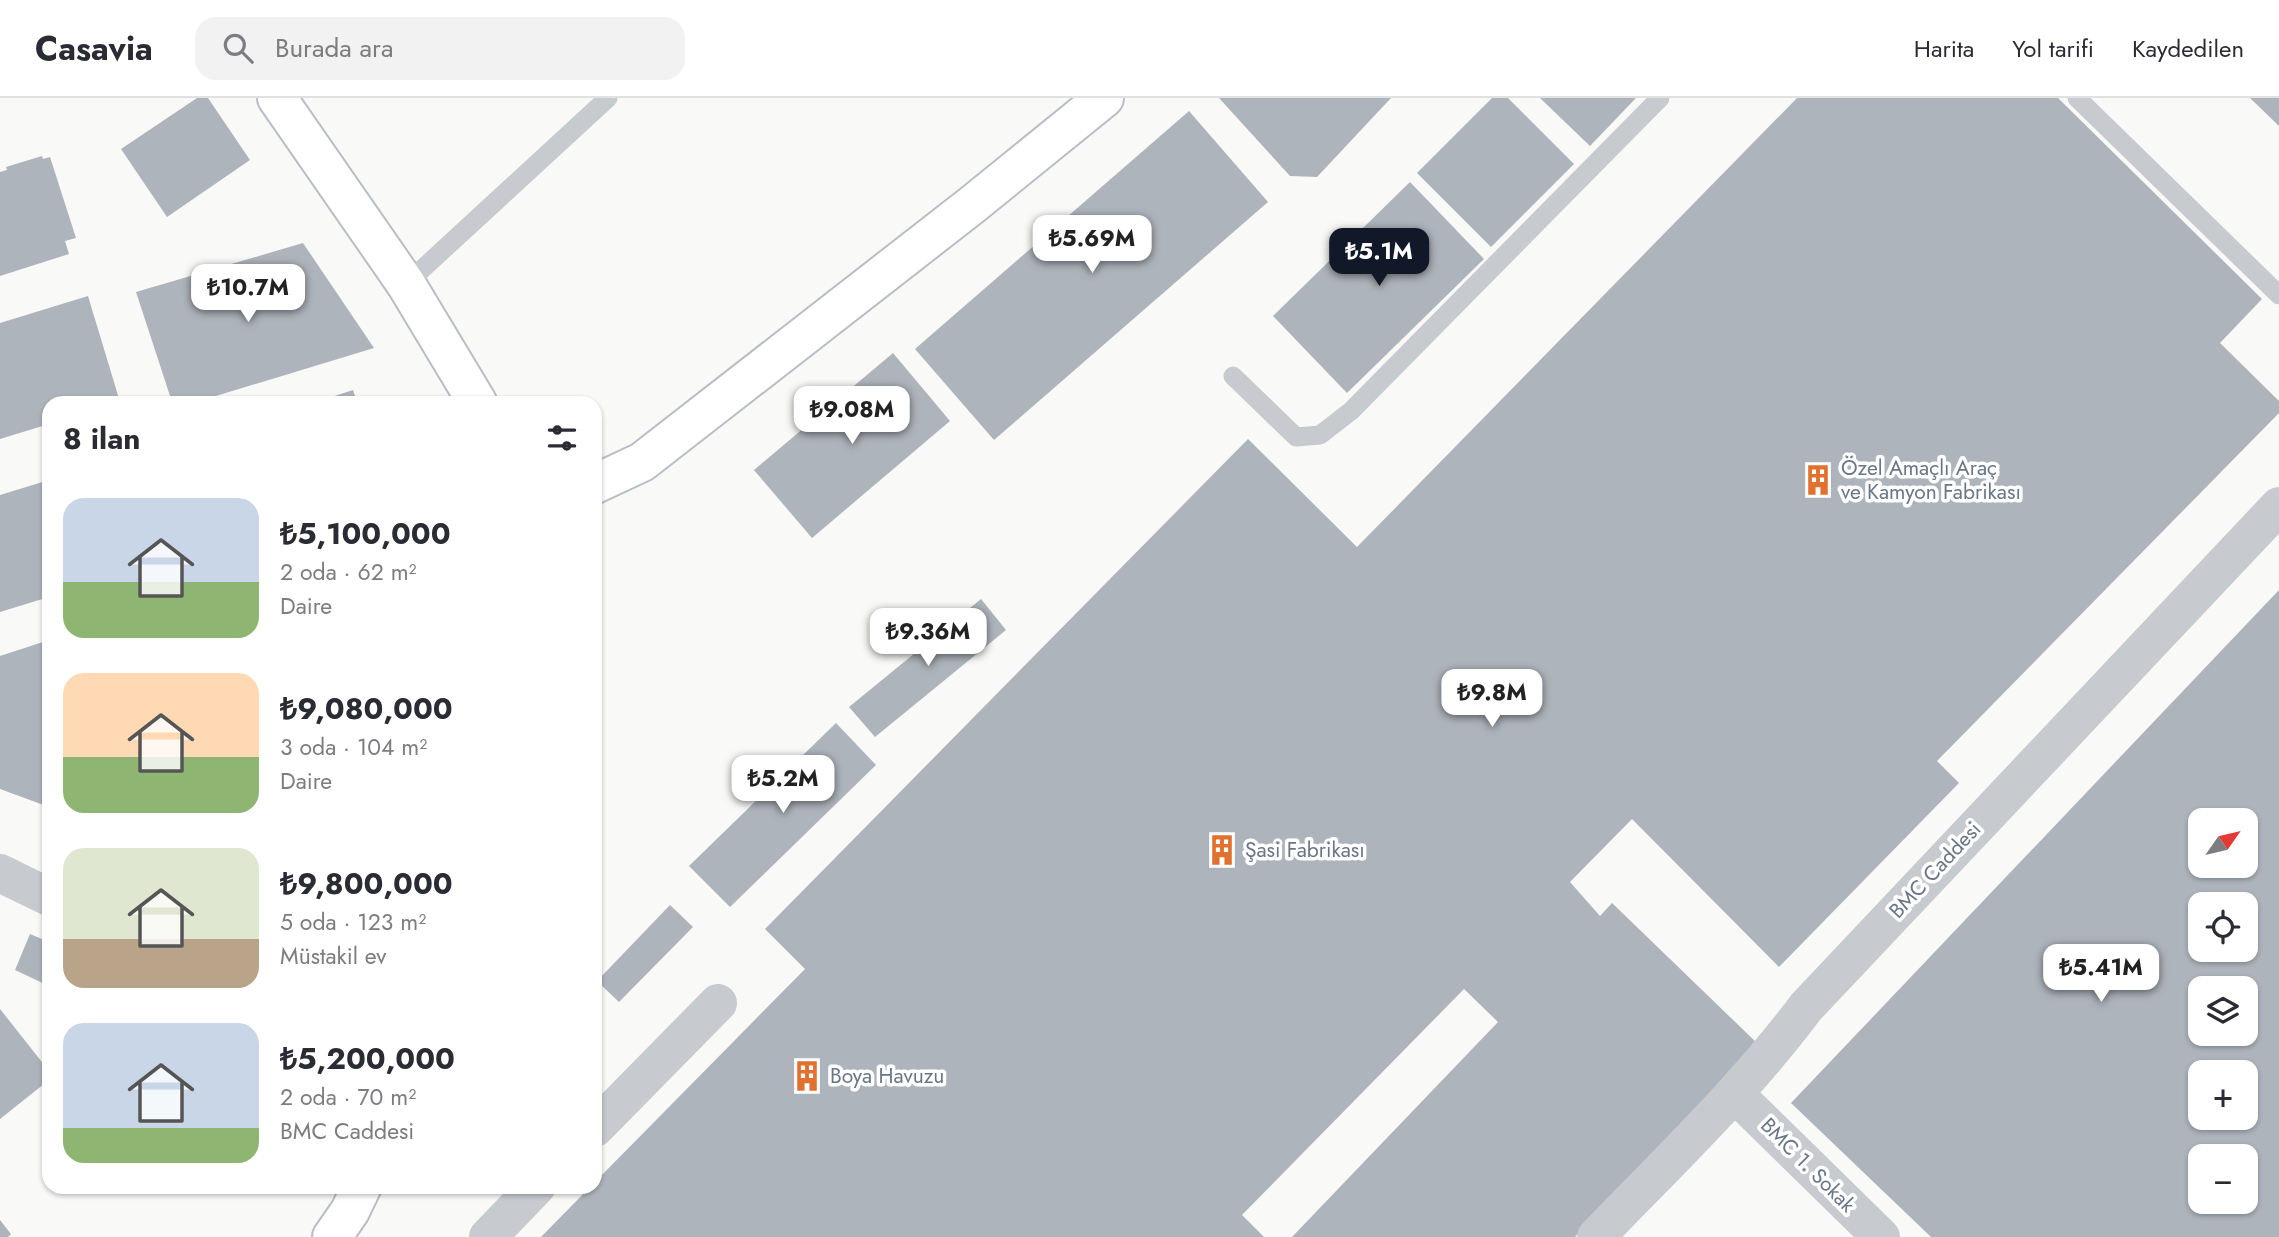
<!DOCTYPE html>
<html lang="tr">
<meta charset="utf-8">
<style>
:root{--surface:#fff;--page:#f2f2f3;--text:#2b2b33;--muted:#7c7c81;--line:#e1e1e2;--accent:#111827}
body{margin:0;font-family:Jost,sans-serif;background:var(--page);color:var(--text);height:100vh;display:flex;flex-direction:column;font-size:26px;white-space:nowrap}
*{box-sizing:border-box;margin:0}
p{font-size:23px;color:var(--muted)}
.icon{flex:none;width:38px;height:38px;fill:none;stroke:currentColor;stroke-width:2;stroke-linecap:round;stroke-linejoin:round}
.map{position:relative;flex:1;overflow:hidden}
.side{position:absolute;left:42px;top:298px;width:560px;height:798px;display:flex;flex-direction:column;background:var(--surface);border-radius:21px;box-shadow:0 2px 5px #0004}
.side>*{flex:none}
.needle{width:46px;rotate:56deg}
.buttons{position:absolute;left:2188px;top:710px;display:grid;gap:14px}
.buttons a{display:grid;place-items:center;width:70px;height:70px;border-radius:14px;background:var(--surface);box-shadow:0 2px 5px #0004;font-size:35px}
.price{position:absolute;translate:-50% -60px;padding:0 16px;border-radius:14px;background:#fff;color:#222;font-size:23px;line-height:46px;filter:drop-shadow(0 2px 4px #0008)}
.price::after{content:'';position:absolute;left:50%;top:42px;width:21px;height:16px;margin-left:-10px;background:inherit;clip-path:polygon(0 0,100% 0,50% 100%)}
.price.current{background:var(--accent);color:#fff}
ul{padding:0;list-style:none}
li{display:flex;align-items:center;gap:21px;height:175px;padding:0 21px}
li span{display:grid;place-items:center;flex:none;width:196px;height:140px;border-radius:21px;color:#555}
li>.icon{margin-inline-start:auto}
span .icon{width:84px;height:84px;fill:#fffc;stroke-width:1}
li b{font-size:30px}
h2{display:flex;justify-content:space-between;align-items:center;height:84px;padding:0 21px;font-size:30px}
header{display:flex;align-items:center;gap:42px;box-sizing:border-box;height:98px;padding:0 35px;background:var(--surface);border-bottom:2px solid var(--line)}
header strong{font-size:33px}
nav{display:flex;gap:38px;margin-inline-start:auto;font-size:24px}
.search{width:490px;height:63px;background:var(--page);display:flex;align-items:center;gap:18px;box-sizing:border-box;padding:0 24px;border-radius:21px;color:var(--muted);font-size:26px}
.map>svg:first-child{display:block}
.building{fill:#aeb4bc;fill-rule:evenodd}
.lines{fill:none;stroke-linecap:round;stroke-linejoin:round}
.secondary-casing{stroke:#babdc3;stroke-width:42}
.lane{stroke:#c7cace;stroke-width:19}
.street{stroke:#c7cace;stroke-width:38}
.secondary{stroke:#fff;stroke-width:38}
.labels{text-anchor:middle;stroke-width:7;stroke-linejoin:round;paint-order:stroke}
.poi-label{font-size:21px;fill:#697688;stroke:#fff;text-anchor:start}
.street-label{font-size:21px;fill:#697688;stroke:#fff}
</style>
<header>
<strong>Casavia</strong>
<div class="search"><svg class="icon" aria-label="search" viewBox="0 0 24 24"><circle cx="10" cy="10" r="6"/><path d="M15 15l6 6"/></svg>Burada ara</div>
<nav><a>Harita</a><a>Yol tarifi</a><a>Kaydedilen</a></nav>
</header>
<div class="map">
<svg width="2279" height="1139" viewBox="0 0 2279 1139">
<rect width="100%" height="100%" fill="#f9f9f7"/>
<g class="building">
<polygon points="197,0 208,0 250,62 167,119 121,51"/>
<polygon points="1219,0 1391,0 1317,79 1290,78"/>
<polygon points="1492,0 1508,0 1574,66 1491,149 1417,75"/>
<polygon points="1540,0 1636,0 1590,48"/>
<polygon points="1797,0 2058,0 2262,201 2220,245 2279,303 2279,315 1937,663 1959,685 1779,869 1632,721 1570,784 1600,818 1612,805 1758,946 1575,1139 1292,1139 1498,924 1464,891 1242,1117 1264,1139 541,1139 591,1088 595,1088 595,1084 805,871 765,831 1248,341 1357,449"/>
<polygon points="2250,0 2279,0 2279,28"/>
<polygon points="1189,13 1268,104 994,342 915,251"/>
<polygon points="42,58 43,61 50,59 76,140 65,143 69,156 0,178 0,74 7,72 6,69"/>
<polygon points="1410,84 1484,161 1347,295 1273,218"/>
<polygon points="303,145 374,250 196,304 172,304 136,194"/>
<polygon points="88,198 120,304 49,304 49,326 0,341 0,225"/>
<polygon points="893,255 950,323 812,440 754,372"/>
<polygon points="353,292 357,304 316,304"/>
<polygon points="49,382 49,499 0,514 0,397"/>
<path d="M2279,492V1139H1931L1791,1005ZM2200,723H2245V768H2200ZM2200,807H2245V852H2200ZM2200,891H2245V936H2200ZM2200,975H2245V1020H2200ZM2200,1059H2245V1104H2200Z"/>
<polygon points="981,501 1006,532 875,639 849,609"/>
<polygon points="49,542 49,709 0,691 0,558"/>
<polygon points="836,625 876,667 730,809 689,768"/>
<polygon points="670,807 693,829 619,904 597,883"/>
<polygon points="30,836 49,844 49,888 15,872"/>
<polygon points="0,911 49,973 49,982 0,1021"/>
<polygon points="0,1122 11,1136 8,1139 0,1139"/>
</g>
<g class="lines">
<defs>
<g id="secondary">
<polyline points="277,0 406,186 477,304"/>
<polyline points="595,386 642,364 972,107 1104,0"/>
<polyline points="332,1139 350,1113 362,1088"/>
</g>
</defs>
<use href="#secondary" class="secondary-casing"/>
<g class="lane">
<polyline points="2077,0 2279,197"/>
<polyline points="406,186 608,0"/>
<polyline points="1233,278 1296,339 1320,337 1351,313 1660,0"/>
</g>
<g class="street">
<polyline points="0,775 49,799"/>
<polyline points="1735,996 1881,1139"/>
<polyline points="595,1030 718,905"/>
<polyline points="488,1139 537,1088"/>
<path d="M1596,1139C1668,1064 1744,992 1806,909L2279,408"/>
</g>
<use href="#secondary" class="secondary"/>
</g>
<defs>
<symbol id="building-bare" viewBox="-9 -9 18 18"><path d="M-4-6H4V6H1V3H-1V6H-4ZM-2.5-4.3h1.7v1.8h-1.7ZM.8-4.3h1.7v1.8H.8ZM-2.5-1h1.7V.8h-1.7ZM.8-1h1.7V.8H.8Z" fill="#e1712f" stroke="#fff" stroke-width="2.5" paint-order="stroke"/></symbol>
</defs>
<g fill-rule="evenodd">
<use href="#building-bare" x="1796" y="360" width="44" height="44"/>
<use href="#building-bare" x="1200" y="730" width="44" height="44"/>
<use href="#building-bare" x="785" y="956" width="44" height="44"/>
</g>
<g class="labels">
<g class="poi-label">
<text x="1841" y="377">Özel Amaçlı Araç<tspan x="1841" dy="24">ve Kamyon Fabrikası</tspan></text>
<text x="1245" y="759">Şasi Fabrikası</text>
<text x="830" y="985">Boya Havuzu</text>
</g>
<g class="street-label">
<text transform="translate(1935 772) rotate(-47)" y="7">BMC Caddesi</text>
<text transform="translate(1808 1067) rotate(45)" y="7">BMC 1. Sokak</text>
</g>
</g>
</svg>
<div class="buttons">
<a><svg class="needle" viewBox="-14 -14 28 28"><path d="M0-13l5 13h-10z" fill="#e53935"/><path d="M0 13l5-13h-10z" fill="#7c7c81"/></svg></a>
<a><svg class="icon" aria-label="locate" viewBox="0 0 24 24"><circle cx="12" cy="12" r="6"/><path d="M12 2v4M12 18v4M2 12h4M18 12h4"/></svg></a>
<a><svg class="icon" aria-label="layers" viewBox="0 0 24 24"><path d="M12 4l9 5-9 5-9-5zM3 14l9 5 9-5"/></svg></a>
<a>+</a>
<a>−</a>
</div>
<b class="price" style="left:1092px;top:177px">₺5.69M</b>
<b class="price current" style="left:1379px;top:190px">₺5.1M</b>
<b class="price" style="left:248px;top:226px">₺10.7M</b>
<b class="price" style="left:852px;top:348px">₺9.08M</b>
<b class="price" style="left:928px;top:570px">₺9.36M</b>
<b class="price" style="left:1492px;top:631px">₺9.8M</b>
<b class="price" style="left:783px;top:717px">₺5.2M</b>
<b class="price" style="left:2101px;top:906px">₺5.41M</b>
<section class="side">
<h2>8 ilan<svg class="icon" aria-label="filters" viewBox="0 0 24 24"><path d="M4 7h16M4 17h16"/><circle cx="9" cy="7" r="2"/><circle cx="15" cy="17" r="2"/></svg></h2>
<ul>
<li><span style="background:linear-gradient(#c9d6e8 60%,#8fb573 0)"><svg class="icon" aria-label="home" viewBox="0 0 24 24"><path d="M3 11l9-7 9 7M6 9v11h12V9"/></svg></span><div><b>₺5,100,000</b><p>2 oda · 62 m²</p><p>Daire</p></div></li>
<li><span style="background:linear-gradient(#ffd9b3 60%,#8fb573 0)"><svg class="icon" aria-label="home" viewBox="0 0 24 24"><path d="M3 11l9-7 9 7M6 9v11h12V9"/></svg></span><div><b>₺9,080,000</b><p>3 oda · 104 m²</p><p>Daire</p></div></li>
<li><span style="background:linear-gradient(#dfe7d0 65%,#b9a48a 0)"><svg class="icon" aria-label="home" viewBox="0 0 24 24"><path d="M3 11l9-7 9 7M6 9v11h12V9"/></svg></span><div><b>₺9,800,000</b><p>5 oda · 123 m²</p><p>Müstakil ev</p></div></li>
<li><span style="background:linear-gradient(#c9d6e8 75%,#8fb573 0)"><svg class="icon" aria-label="home" viewBox="0 0 24 24"><path d="M3 11l9-7 9 7M6 9v11h12V9"/></svg></span><div><b>₺5,200,000</b><p>2 oda · 70 m²</p><p>BMC Caddesi</p></div></li>
</ul>
</section>
</div>
